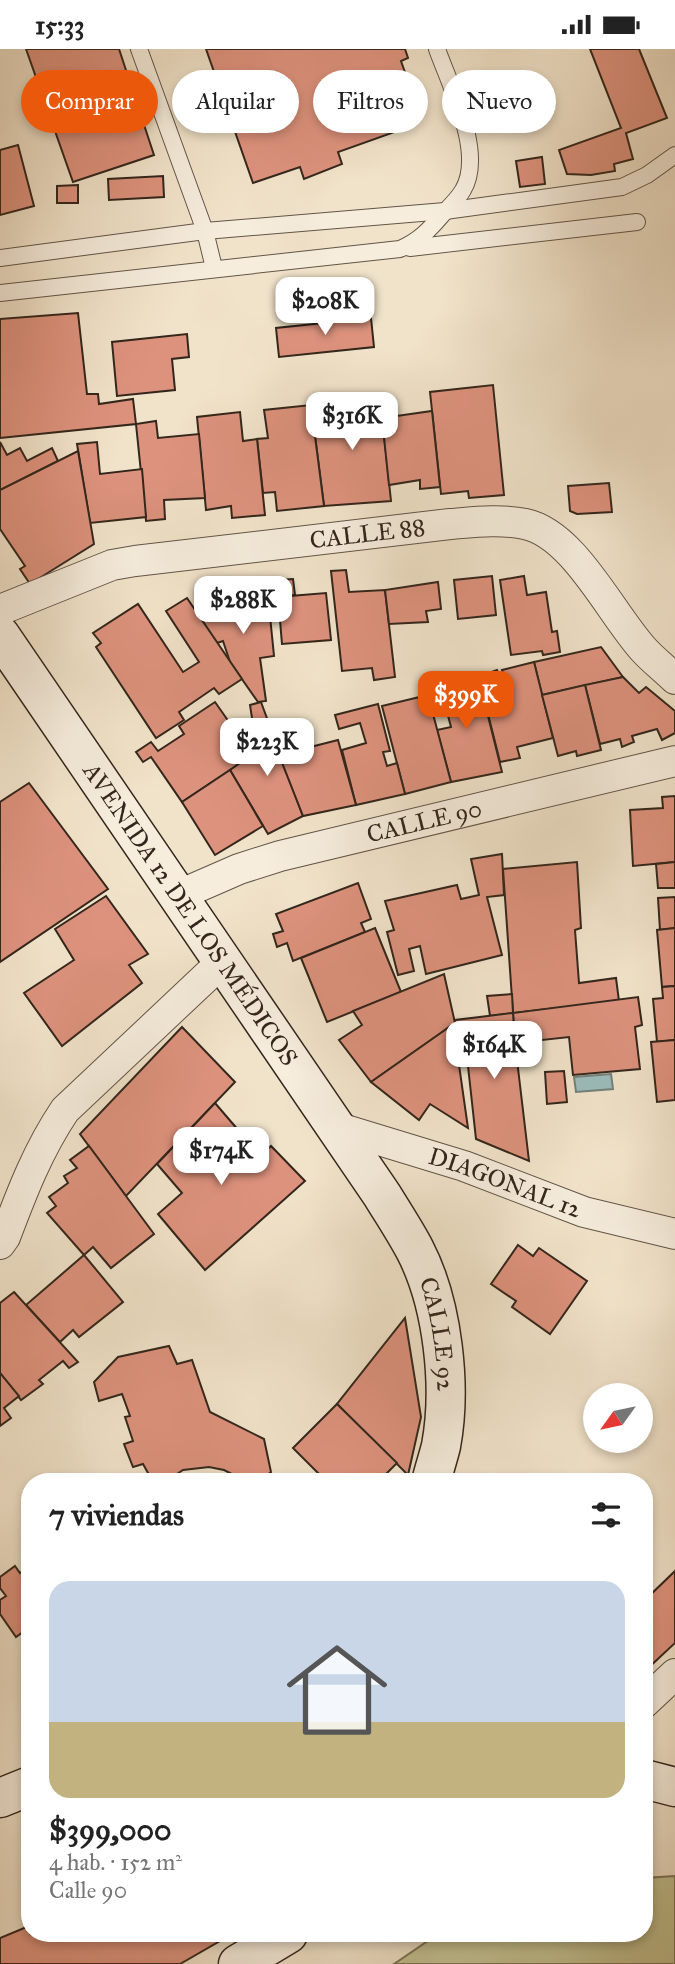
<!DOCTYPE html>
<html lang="es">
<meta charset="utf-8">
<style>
:root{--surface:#fff;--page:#f2f2f2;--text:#222;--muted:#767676;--line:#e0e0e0;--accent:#ea580c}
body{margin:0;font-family:"IM FELL Great Primer",serif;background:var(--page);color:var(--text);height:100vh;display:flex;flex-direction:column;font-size:26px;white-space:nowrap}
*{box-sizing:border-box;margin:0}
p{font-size:23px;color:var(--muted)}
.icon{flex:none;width:38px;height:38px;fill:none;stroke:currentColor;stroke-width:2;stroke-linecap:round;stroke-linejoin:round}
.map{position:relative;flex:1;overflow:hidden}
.side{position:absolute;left:21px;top:1424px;width:632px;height:469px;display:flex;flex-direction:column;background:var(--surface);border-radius:28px;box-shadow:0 4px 10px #0003}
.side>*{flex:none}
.banner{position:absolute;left:21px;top:21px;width:634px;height:63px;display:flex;gap:14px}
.needle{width:46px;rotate:237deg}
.tools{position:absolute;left:583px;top:1334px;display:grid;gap:14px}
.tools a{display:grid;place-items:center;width:70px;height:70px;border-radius:50%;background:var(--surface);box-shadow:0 4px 10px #0003;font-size:35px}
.price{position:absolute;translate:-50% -60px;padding:0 16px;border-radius:14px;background:#fff;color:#222;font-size:23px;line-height:46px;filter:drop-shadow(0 2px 4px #0008)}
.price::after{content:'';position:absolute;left:50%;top:42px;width:21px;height:16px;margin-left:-10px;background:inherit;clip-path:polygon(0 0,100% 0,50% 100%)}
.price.active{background:var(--accent);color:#fff}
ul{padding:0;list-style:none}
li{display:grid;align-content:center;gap:14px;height:371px;padding:0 28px}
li+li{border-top:2px solid var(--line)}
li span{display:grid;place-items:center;height:217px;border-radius:21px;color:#555}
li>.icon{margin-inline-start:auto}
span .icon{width:126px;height:126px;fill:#fffc;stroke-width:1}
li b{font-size:30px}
h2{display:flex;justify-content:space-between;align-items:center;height:84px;padding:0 28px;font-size:30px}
.tag{padding:0 24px;border-radius:32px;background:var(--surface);box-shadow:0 4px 10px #0003;font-size:24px;line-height:63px}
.tag.active{background:var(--accent);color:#fff}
.status{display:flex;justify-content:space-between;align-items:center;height:49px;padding:0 35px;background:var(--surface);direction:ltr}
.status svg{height:19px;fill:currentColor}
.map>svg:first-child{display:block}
.green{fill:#c2c191;stroke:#7a7456;stroke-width:2}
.water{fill:#9cbdbd;stroke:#72817d;stroke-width:2}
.building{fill:#dd927d;stroke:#33261c;stroke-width:2}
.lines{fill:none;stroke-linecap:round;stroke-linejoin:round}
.service-casing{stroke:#625548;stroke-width:18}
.minor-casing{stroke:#625548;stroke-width:32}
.secondary-casing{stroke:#33261c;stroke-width:41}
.service{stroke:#f6eddd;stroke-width:16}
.minor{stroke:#f6eddd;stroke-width:30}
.secondary{stroke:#f6eddd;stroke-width:38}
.labels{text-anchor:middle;stroke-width:5;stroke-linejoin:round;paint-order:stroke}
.street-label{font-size:24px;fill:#33261c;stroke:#f6eddd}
</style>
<div class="status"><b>15:33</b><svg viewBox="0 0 49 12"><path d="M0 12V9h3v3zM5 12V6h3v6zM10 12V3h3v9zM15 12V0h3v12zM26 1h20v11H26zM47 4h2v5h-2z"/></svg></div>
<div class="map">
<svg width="675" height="1915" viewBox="0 0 675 1915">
<rect width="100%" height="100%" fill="#f1e3ca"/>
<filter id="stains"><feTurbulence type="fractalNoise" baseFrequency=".00286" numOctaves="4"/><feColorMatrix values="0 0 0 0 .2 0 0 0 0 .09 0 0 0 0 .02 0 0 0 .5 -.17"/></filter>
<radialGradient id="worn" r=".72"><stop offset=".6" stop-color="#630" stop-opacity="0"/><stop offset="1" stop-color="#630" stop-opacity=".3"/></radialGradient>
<polygon class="green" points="675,1827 675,1915 394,1915 438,1885 644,1885 644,1829"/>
<polygon class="water" points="611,1025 613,1040 576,1043 574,1028"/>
<g class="building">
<polygon points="26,0 119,0 154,106 73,133"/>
<polygon points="206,0 405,0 408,9 401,12 407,29 386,36 403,80 338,103 342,115 304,130 300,118 253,134"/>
<polygon points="590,0 639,0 667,69 626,84 633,110 614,115 615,122 591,126 567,125 559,101 621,79"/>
<polygon points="18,96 34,157 0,166 0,101"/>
<polygon points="542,108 545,135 520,138 516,112"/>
<polygon points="163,127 164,148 109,151 108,130"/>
<polygon points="78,136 78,154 57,154 57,137"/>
<polygon points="78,264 87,345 98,345 99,355 133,350 136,375 0,389 0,270"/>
<polygon points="371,269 374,298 279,308 276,279"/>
<polygon points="187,285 189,308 172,310 175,341 117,347 112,293"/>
<polygon points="493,336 504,446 469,449 468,442 441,445 430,343"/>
<polygon points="380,348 391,452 324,457 311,356"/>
<polygon points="311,356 324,457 277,462 275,443 263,444 257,390 268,389 264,361"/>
<polygon points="432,362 440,438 420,440 420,431 389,436 382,369"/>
<polygon points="240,363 243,392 257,390 265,466 232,469 231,457 206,461 197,368"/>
<polygon points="156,372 158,389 199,385 205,449 164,451 165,470 146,472 136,375"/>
<polygon points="0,393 7,406 20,399 27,412 52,399 58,412 0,441"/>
<polygon points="97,393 100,425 142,420 146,468 90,474 77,395"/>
<polygon points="78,402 94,495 30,535 20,520 25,517 0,480 0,441"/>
<polygon points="609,434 612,463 577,465 570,462 568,437"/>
<polygon points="346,521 349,543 385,541 395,628 374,631 372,619 342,622 331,522"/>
<polygon points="492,527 496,566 458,570 454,531"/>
<polygon points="524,527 527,546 546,543 552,583 557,582 560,603 543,606 542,602 511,606 500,531"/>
<polygon points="293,530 295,546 278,548 276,531"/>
<polygon points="438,533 441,560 426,562 428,573 389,575 385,541"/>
<polygon points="326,544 331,591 282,595 278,548"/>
<polygon points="268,547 274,607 260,609 266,652 258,653 230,613 223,592 217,594 204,575 200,554"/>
<polygon points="187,549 242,630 219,645 214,639 179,663 184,671 156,689 96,598 101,594 93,584 138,555 183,623 199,613 166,562"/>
<polygon points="601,598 623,628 542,646 534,613"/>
<polygon points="534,613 553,689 517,698 520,709 500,713 485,653 494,651 492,642 507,639 502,621"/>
<polygon points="497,621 502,635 487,639 483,626"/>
<polygon points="478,627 502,723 451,733 437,681 451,678 447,663 438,666 431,639"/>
<polygon points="623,628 639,644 646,638 675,662 675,684 662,691 657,680 632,687 634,693 622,698 620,690 600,695 585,636"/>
<polygon points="585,636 601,701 577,707 576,702 558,707 542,646"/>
<polygon points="428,646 451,733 405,745 382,657"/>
<polygon points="215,653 236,683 225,690 241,714 182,753 151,708 143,713 136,703 151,693 158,702 184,685 179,677"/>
<polygon points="261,653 303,767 268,785 230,721 257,702 250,656"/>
<polygon points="378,655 390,702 383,703 387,717 397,714 405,745 356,756 342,701 366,694 360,674 339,680 335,666"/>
<polygon points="338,691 356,756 303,767 279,706"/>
<polygon points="230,721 263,777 215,806 182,753"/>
<polygon points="29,734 108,840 0,913 0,753"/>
<polygon points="675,747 675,813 633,817 630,761 663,759 662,748"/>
<polygon points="502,805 504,846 487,848 502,906 426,925 420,897 409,900 414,922 398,926 387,883 394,881 385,852 457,836 461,850 479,846 471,810"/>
<polygon points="577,813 581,879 575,881 579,934 616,929 619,952 513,964 503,820"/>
<polygon points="675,813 675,839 658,839 656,815"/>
<polygon points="358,834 371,870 361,874 365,883 293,912 287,894 277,898 273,885 283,882 276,865"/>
<polygon points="106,847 148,905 129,916 142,934 62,997 24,944 74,911 55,880"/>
<polygon points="675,848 675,879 660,881 658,849"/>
<polygon points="375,879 401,943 327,973 301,909"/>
<polygon points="675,879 675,937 662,938 657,881"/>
<polygon points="444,925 455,974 371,1033 339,991 362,976 353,962"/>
<polygon points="675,937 675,991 657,993 653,950 663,949 662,938"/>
<polygon points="512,945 513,964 490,967 487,947"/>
<polygon points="638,948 642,976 635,978 640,1020 573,1026 569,988 515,994 513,964"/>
<polygon points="513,964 515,994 529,1112 476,1090 467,1008 458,1009 455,971"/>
<polygon points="455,974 458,1009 468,1079 430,1055 419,1071 371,1033"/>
<polygon points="182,978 235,1033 126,1147 80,1085"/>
<polygon points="675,991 675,1051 657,1053 651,993"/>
<polygon points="564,1022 567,1053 547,1055 545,1023"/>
<polygon points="215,1054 245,1089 236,1097 252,1115 271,1097 305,1132 205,1221 158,1165 182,1144 157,1115"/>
<polygon points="89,1097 154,1185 111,1219 93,1198 84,1206 47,1164 56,1157 49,1148 68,1134 64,1127 77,1119 70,1111"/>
<polygon points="518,1196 533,1207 539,1199 587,1232 550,1285 512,1258 516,1252 491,1235"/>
<polygon points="84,1206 123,1253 79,1288 73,1281 60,1293 26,1256"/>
<polygon points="14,1243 78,1313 69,1319 63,1312 39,1331 43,1335 21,1351 0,1324 0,1254"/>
<polygon points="405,1269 421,1368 408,1426 337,1355"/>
<polygon points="169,1297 177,1315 192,1311 210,1363 264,1390 271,1423 259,1433 242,1433 236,1427 224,1421 209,1418 183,1421 174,1427 170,1433 153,1433 143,1415 133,1418 124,1395 133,1392 125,1368 130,1367 122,1345 99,1352 94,1333 118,1308"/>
<polygon points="0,1324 19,1347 4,1359 11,1369 0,1377"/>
<polygon points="337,1355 397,1414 378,1433 327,1433 293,1399"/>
<polygon points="15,1517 20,1524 30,1517 30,1584 27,1580 16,1588 0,1565 0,1551 6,1547 0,1539 0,1528"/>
<polygon points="675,1522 675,1594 644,1623 644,1552"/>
<polygon points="29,1877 30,1885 34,1886 232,1885 180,1915 0,1915 0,1889"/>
</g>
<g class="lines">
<defs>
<g id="service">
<polyline points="139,0 205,182 214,219"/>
<polyline points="410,199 637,173"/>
<polyline points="0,209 205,182 445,162 622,138 647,126 675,106"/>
<path d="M0,244L400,200C419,192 429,181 442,166C449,158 458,150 463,141C485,104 450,37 437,0"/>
</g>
<g id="minor">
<path id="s1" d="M0,561L112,516L135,512L450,475C475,473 501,470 525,475C574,485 611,565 644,601C653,611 665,620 675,630"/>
<path id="s2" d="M177,847L239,820L280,807L675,712"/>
<path id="s3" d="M336,1078L464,1117L584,1163L675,1185"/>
<path d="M0,1195L5,1188C22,1143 38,1101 65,1061L222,913"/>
<polyline points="644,1654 675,1625"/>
</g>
<g id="secondary">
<path id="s4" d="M0,586L382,1146C393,1164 405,1182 415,1201C443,1255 452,1338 441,1397C438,1409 434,1421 431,1433"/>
<polyline points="644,1730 675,1738"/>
<polyline points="0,1749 30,1737"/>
<polyline points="238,1915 288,1885"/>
</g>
</defs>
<use href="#service" class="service-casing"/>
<use href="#minor" class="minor-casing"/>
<use href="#secondary" class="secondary-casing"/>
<use href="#service" class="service"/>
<use href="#minor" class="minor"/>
<use href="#secondary" class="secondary"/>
</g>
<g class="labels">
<g class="street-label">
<text dy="8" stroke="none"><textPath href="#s1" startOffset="378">CALLE 88</textPath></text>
<text dy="8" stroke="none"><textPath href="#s2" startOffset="259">CALLE 90</textPath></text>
<text dy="8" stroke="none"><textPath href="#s4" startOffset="338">AVENIDA 12 DE LOS MÉDICOS</textPath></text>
<text dy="8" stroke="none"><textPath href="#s3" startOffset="178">DIAGONAL 12</textPath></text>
<text dy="8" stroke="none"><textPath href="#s4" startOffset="830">CALLE 92</textPath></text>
</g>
</g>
<rect width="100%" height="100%" filter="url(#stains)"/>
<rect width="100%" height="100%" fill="url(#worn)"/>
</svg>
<div class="tools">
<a><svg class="needle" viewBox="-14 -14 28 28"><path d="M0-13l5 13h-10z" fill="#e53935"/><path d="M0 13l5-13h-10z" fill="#767676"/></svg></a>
</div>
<b class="price" style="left:325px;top:288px">$208K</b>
<b class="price" style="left:352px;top:403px">$316K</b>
<b class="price" style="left:243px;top:587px">$288K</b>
<b class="price active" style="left:466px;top:682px">$399K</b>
<b class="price" style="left:267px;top:729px">$223K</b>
<b class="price" style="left:494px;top:1032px">$164K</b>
<b class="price" style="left:221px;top:1138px">$174K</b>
<div class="banner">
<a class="tag active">Comprar</a>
<a class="tag">Alquilar</a>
<a class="tag">Filtros</a>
<a class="tag">Nuevo</a>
</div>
<section class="side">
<h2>7 viviendas<svg class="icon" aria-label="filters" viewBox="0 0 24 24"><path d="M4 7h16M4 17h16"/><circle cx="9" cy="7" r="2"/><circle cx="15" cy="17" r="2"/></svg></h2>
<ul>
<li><span style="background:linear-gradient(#c9d6e8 65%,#c2b280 0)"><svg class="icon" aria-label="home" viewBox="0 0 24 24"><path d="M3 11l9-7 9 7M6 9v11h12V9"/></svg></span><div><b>$399,000</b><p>4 hab. · 152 m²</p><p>Calle 90</p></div></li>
</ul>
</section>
</div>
